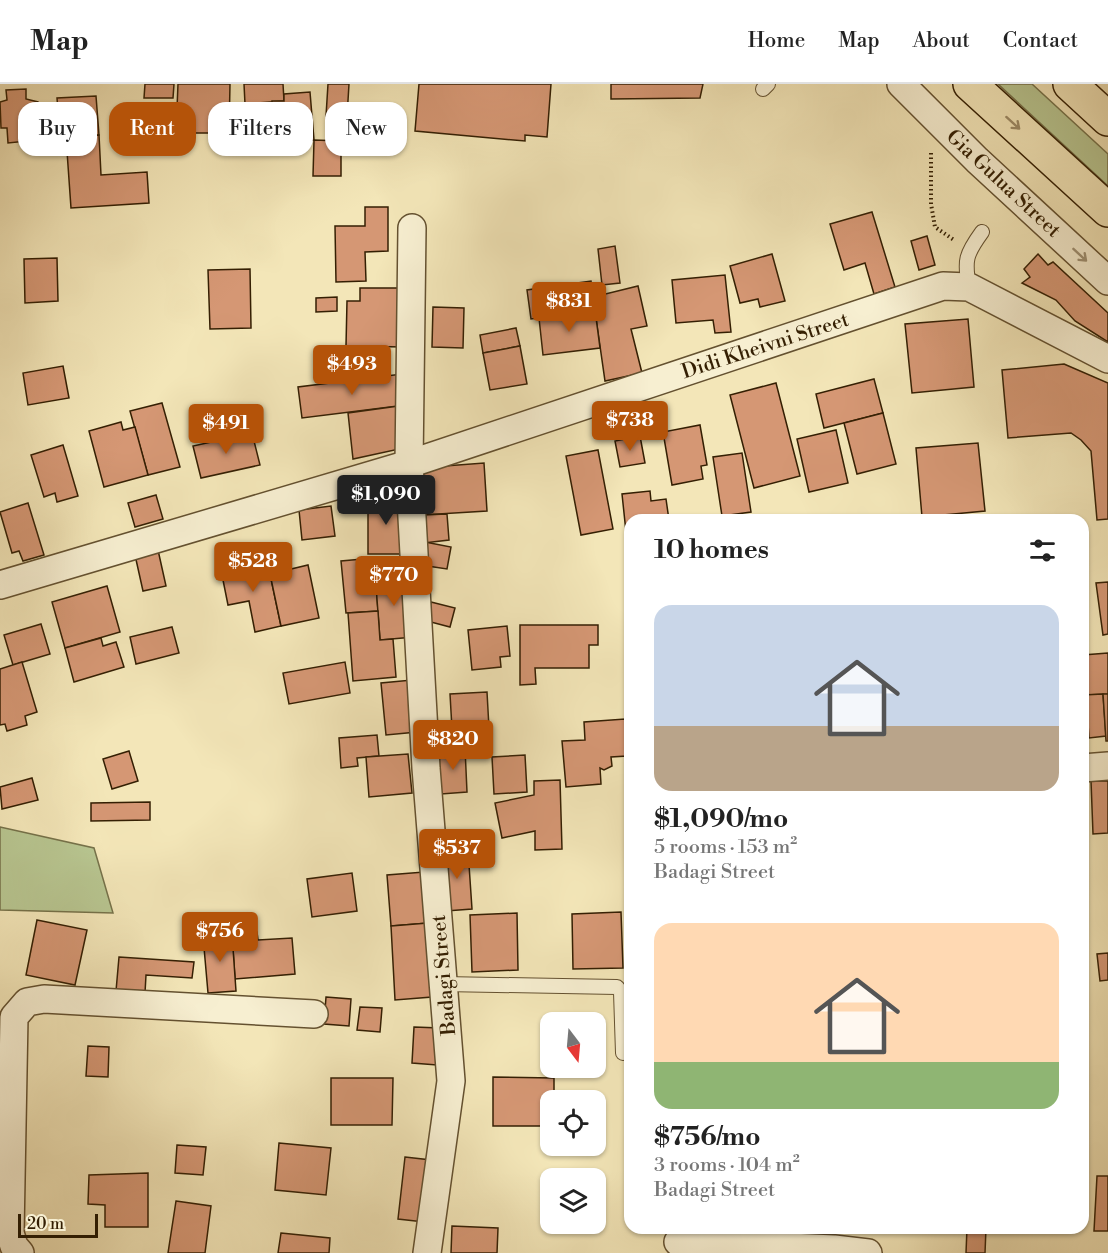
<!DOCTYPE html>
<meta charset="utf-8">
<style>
:root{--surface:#fff;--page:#f6f6f6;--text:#222;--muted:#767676;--line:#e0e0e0;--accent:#b45309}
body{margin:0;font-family:"Libre Bodoni",serif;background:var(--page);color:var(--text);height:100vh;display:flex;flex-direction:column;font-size:22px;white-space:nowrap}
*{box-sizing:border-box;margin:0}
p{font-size:20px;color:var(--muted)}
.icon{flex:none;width:33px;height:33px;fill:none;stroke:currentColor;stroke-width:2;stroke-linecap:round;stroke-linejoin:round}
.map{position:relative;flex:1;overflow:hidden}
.side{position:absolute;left:624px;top:430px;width:465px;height:720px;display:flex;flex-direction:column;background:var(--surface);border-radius:18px;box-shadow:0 2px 4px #0004}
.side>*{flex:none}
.hud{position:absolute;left:18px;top:18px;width:516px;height:54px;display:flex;gap:12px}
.needle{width:39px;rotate:164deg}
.controls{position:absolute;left:540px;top:928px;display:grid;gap:12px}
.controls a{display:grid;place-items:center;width:66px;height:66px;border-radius:12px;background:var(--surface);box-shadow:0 2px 4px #0004;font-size:30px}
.scale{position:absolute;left:18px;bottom:15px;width:80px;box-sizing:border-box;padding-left:6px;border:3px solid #341f03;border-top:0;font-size:16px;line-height:21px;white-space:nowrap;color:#341f03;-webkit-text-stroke:4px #f7efd1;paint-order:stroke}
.price{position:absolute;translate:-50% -51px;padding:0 14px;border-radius:6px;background:var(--accent);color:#fff;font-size:20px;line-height:39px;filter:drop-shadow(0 2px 3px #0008)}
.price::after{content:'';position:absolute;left:50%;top:36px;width:18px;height:14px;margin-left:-9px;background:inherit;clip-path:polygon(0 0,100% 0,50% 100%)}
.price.selected{background:#222;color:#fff}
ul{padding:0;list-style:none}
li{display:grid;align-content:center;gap:12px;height:318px;padding:0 30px}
li span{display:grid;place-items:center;height:186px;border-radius:18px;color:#555}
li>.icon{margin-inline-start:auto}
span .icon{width:108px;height:108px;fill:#fffc;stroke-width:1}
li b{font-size:26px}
h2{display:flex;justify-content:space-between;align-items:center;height:72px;padding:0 30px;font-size:26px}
.pill{padding:0 21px;border-radius:18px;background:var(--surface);box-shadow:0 2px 4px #0004;font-size:21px;line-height:54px}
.pill.selected{background:var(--accent);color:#fff}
header{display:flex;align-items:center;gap:36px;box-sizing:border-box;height:84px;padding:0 30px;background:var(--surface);border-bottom:2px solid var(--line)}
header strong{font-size:28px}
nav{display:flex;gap:33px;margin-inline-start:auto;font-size:21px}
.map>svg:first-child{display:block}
.green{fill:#b8c691;stroke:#76724a;stroke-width:1.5}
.building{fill:#d59774;stroke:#341f03;stroke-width:1.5}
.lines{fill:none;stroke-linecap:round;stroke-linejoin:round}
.service-casing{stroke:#645130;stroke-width:16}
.minor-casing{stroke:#645130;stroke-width:30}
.trunk-casing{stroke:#341f03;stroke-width:36}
.path{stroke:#341f03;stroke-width:4;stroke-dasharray:1.5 3;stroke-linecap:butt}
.service{stroke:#f7efd1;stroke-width:14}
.minor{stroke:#f7efd1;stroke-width:27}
.trunk{stroke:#f3e6b8;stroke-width:33}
.oneway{stroke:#9d8c67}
.oneway2{stroke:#9f9174}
.labels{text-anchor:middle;stroke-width:4.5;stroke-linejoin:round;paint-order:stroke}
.street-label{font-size:20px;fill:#341f03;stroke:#f7efd1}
</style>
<header>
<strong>Map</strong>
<nav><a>Home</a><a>Map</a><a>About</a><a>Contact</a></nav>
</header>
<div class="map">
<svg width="1108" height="1169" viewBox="0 0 1108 1169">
<rect width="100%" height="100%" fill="#f3e6b8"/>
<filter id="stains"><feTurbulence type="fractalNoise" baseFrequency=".00333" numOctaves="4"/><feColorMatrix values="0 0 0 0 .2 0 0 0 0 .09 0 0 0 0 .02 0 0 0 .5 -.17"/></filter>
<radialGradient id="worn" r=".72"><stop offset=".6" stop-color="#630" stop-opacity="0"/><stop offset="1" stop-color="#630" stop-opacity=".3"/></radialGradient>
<g class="green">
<polygon points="998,0 1032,0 1108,70 1108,102"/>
<polygon points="0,743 94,764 113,829 0,826"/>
</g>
<g class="building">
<polygon points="145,0 174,0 173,14 144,14"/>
<polygon points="178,0 230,0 229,49 176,49"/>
<polygon points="244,0 283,0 284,17 245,20"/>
<polygon points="328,0 349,0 347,33 326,32"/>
<polygon points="419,0 551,0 547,53 525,51 525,57 415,47"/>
<polygon points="611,0 703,0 700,14 611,15"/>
<polygon points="26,5 26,15 38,18 41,24 58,28 60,53 46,54 47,61 29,62 27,57 8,59 7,44 1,44 0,18 7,16 6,6"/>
<polygon points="310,8 314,56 274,59 272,17 284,17 284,10"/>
<polygon points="96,12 99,51 60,53 57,14"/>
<polygon points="99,51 101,91 147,88 149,119 71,124 66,53"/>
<polygon points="314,56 341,57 341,92 313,92"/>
<polygon points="365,123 388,123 388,167 365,168 366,197 336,198 335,142 365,142"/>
<polygon points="872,128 895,203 874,210 865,179 844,186 830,140"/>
<polygon points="927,152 935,181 919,186 911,157"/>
<polygon points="615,162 620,199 602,201 598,165"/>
<polygon points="772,170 785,217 760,223 758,215 740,219 730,182"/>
<polygon points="1038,170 1048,181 1053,178 1108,229 1108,258 1075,237 1056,216 1022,199 1030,193 1024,185"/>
<polygon points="57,174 58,217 25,219 24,175"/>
<polygon points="250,185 251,244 210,245 208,186"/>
<polygon points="725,191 731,248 715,249 713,236 676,239 672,196"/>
<polygon points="591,197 595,226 531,235 527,206"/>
<polygon points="638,202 647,242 631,245 642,289 605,297 593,213"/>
<polygon points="360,204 405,204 404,263 346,262 347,217 360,217"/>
<polygon points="337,213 337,227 316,228 316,214"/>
<polygon points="433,223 464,224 463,264 432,263"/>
<polygon points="595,226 600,264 543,271 539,234"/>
<polygon points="968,235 974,303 912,309 905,240"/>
<polygon points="516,244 520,262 483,269 480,251"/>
<polygon points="520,262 527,300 490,306 483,269"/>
<polygon points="1064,280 1108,299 1108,435 1097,436 1091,367 1081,356 1071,349 1008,354 1002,286"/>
<polygon points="63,282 69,314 28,321 23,289"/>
<polygon points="402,290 406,321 302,334 298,303"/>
<polygon points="874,295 883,329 824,344 816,310"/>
<polygon points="776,299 800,392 754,404 730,311"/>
<polygon points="162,319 180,383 148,391 130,327"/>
<polygon points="406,321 404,364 353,375 348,329"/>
<polygon points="883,329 896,380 857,390 844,339"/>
<polygon points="121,338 123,346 135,343 148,391 104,403 89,347"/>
<polygon points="700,341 707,381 701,382 703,395 672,401 663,348"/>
<polygon points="836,346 848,399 809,408 797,355"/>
<polygon points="252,349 260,381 201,394 193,362"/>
<polygon points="640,352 645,379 620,383 615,357"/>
<polygon points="978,359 985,427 922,433 916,364"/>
<polygon points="63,361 78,412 57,418 55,409 44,413 31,371"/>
<polygon points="598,366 613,445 581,451 566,372"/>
<polygon points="742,369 751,428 722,432 713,373"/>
<polygon points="484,379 487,427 422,431 419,384"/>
<polygon points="650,407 651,417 666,415 669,436 630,436 630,447 626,448 622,410"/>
<polygon points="156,411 163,435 135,443 128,419"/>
<rect x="368" y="415" width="36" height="55"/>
<polygon points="28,419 44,471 23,477 19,467 12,469 0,428"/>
<polygon points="331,422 335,452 302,456 299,426"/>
<polygon points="447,430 449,456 424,459 422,431"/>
<polygon points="425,458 451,463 447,485 421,481"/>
<polygon points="158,466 166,502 143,507 135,471"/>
<polygon points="374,474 378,527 346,529 341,477"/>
<polygon points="267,476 281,542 255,548 249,517 228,521 221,486"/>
<polygon points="308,481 319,534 281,542 270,490"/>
<polygon points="399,486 401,505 410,504 414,553 380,556 375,488"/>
<polygon points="1108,498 1108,550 1103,551 1096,499"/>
<polygon points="107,502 120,548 65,564 52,518"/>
<polygon points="431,518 455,524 450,543 427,537"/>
<polygon points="378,527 380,556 393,555 396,593 353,597 348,529"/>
<polygon points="41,540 50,570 13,581 4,551"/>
<polygon points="520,541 598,541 598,561 589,561 589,584 535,584 536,600 520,601"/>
<polygon points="507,542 510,572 500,573 501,583 472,586 468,546"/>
<polygon points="172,543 179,569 136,580 130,553"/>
<polygon points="101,554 103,562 116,558 124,583 74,598 65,564"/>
<polygon points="1108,569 1108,610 1086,611 1083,571"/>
<polygon points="22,578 37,628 25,632 27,641 7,647 5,640 0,641 0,585"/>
<polygon points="345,578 350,609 289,620 283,589"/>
<polygon points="412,596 417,648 386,651 381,599"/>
<polygon points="487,608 490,662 441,666 440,645 452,645 450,610"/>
<polygon points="1103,610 1106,652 1089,654 1088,640 1083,641 1083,611"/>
<polygon points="1103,610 1108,610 1108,657 1106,657"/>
<polygon points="625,635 627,672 611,673 612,682 604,686 600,684 601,700 566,703 562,657 585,656 584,638"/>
<polygon points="377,651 379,672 357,674 358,682 341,684 339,654"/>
<polygon points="465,664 467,708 441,710 438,666"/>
<polygon points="129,667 138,697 112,705 103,675"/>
<polygon points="408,670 412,709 369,713 366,673"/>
<polygon points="525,671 527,708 494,710 492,673"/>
<polygon points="32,694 38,716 2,725 0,703"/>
<polygon points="560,696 562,765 535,766 535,747 502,754 495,719 534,711 534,697"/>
<polygon points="1091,697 1108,697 1108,749 1093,750"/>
<polygon points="150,718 150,736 91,737 91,719"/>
<polygon points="1083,761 1088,761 1087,789 1083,789"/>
<polygon points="468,766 472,825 446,827 442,768"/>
<polygon points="424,788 428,839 391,842 387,791"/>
<polygon points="352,789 357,827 312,833 307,795"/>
<polygon points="621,828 623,884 573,885 572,830"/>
<polygon points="517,829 518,886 472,888 470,831"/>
<polygon points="37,836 87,846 75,901 26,891"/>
<polygon points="428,839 432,913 395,916 391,842"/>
<polygon points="257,848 258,856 292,854 295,890 235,895 232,850"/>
<polygon points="232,850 236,907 208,909 203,852"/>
<polygon points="1108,869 1108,896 1100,897 1097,870"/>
<polygon points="119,873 194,878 192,894 146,891 145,909 116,907"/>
<polygon points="326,913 351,915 349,942 324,940"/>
<polygon points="360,923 382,924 380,948 357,946"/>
<polygon points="414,943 440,944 437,981 412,979"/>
<polygon points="88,962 109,963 108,993 86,992"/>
<polygon points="493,993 554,994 554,1017 550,1017 550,1042 493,1042"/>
<polygon points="331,994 393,994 392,1041 331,1041"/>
<polygon points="279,1059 331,1064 326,1111 275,1106"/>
<polygon points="177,1061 206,1063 203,1091 175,1089"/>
<polygon points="405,1073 431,1076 424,1138 398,1135"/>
<polygon points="148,1089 148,1143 105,1143 105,1121 88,1120 89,1091"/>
<polygon points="1097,1092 1108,1092 1108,1147 1094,1147"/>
<polygon points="176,1117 211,1122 205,1169 168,1169"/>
<polygon points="452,1142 498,1144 497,1169 451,1169"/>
<polygon points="967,1144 986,1144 985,1169 966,1169"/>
<polygon points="281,1149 330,1154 329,1169 278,1169"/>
</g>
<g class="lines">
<defs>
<g id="service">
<polyline points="763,5 768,0"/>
<path d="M969,203C964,176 966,170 982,148"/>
<polyline points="443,900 617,903 621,908 623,969"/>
</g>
<g id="minor">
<polyline points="901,0 977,76 1108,197"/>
<polyline points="412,144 409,380 426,684 451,997 427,1169"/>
<polyline points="0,501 409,380 943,202 969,203 1108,275"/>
<polyline points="1083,684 1108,682"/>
<polyline points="678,1158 834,1165 868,1169"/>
<polyline points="20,1169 14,1162 10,1149 14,933 27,918 44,915 314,930"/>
</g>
<g id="trunk">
<polyline points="970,0 1108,126"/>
<polyline points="1070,0 1108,35"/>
</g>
</defs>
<use href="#service" class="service-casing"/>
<use href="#minor" class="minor-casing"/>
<use href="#trunk" class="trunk-casing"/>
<polyline class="path" points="931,69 931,120 935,143 954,156"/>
<use href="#service" class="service"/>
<use href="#minor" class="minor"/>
<use href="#trunk" class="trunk"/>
</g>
<defs><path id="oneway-shaft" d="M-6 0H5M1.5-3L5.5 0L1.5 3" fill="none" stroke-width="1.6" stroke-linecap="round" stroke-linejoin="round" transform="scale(1.5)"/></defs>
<use class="oneway" href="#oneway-shaft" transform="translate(1013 39) rotate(42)"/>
<use class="oneway2" href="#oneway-shaft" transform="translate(1080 171) rotate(43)"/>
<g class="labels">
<g class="street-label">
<text transform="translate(1004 99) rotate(43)" y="7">Gia Gulua Street</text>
<text transform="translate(765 261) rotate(-18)" y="7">Didi Kheivni Street</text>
<text transform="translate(443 891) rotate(-95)" y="7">Badagi Street</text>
</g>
</g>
<rect width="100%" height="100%" filter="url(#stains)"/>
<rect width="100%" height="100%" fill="url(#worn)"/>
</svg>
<div class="controls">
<a><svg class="needle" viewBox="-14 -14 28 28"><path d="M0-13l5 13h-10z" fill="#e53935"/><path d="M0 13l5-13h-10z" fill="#767676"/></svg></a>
<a><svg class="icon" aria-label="locate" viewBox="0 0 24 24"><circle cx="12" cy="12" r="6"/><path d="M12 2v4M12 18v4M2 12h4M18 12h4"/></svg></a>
<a><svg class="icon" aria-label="layers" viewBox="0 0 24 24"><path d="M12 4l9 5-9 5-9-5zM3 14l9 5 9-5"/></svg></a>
</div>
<div class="scale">20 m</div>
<b class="price" style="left:569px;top:249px">$831</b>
<b class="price" style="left:352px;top:312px">$493</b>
<b class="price" style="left:630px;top:368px">$738</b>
<b class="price" style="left:226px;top:371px">$491</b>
<b class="price selected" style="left:386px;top:442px">$1,090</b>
<b class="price" style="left:253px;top:509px">$528</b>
<b class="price" style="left:394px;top:523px">$770</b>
<b class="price" style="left:453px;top:687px">$820</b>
<b class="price" style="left:457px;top:796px">$537</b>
<b class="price" style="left:220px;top:879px">$756</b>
<div class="hud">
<a class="pill">Buy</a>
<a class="pill selected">Rent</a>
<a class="pill">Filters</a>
<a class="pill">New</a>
</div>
<section class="side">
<h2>10 homes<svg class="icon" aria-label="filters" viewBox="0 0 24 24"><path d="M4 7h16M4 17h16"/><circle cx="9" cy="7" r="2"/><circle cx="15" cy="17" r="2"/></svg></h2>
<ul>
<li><span style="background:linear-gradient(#c9d6e8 65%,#b9a48a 0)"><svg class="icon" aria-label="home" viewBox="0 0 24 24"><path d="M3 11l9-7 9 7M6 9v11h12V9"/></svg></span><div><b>$1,090/mo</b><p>5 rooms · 153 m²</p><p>Badagi Street</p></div></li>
<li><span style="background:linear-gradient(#ffd9b3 75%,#8fb573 0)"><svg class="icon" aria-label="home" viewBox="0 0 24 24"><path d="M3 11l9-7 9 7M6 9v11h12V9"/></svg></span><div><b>$756/mo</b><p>3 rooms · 104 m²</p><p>Badagi Street</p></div></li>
</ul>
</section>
</div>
